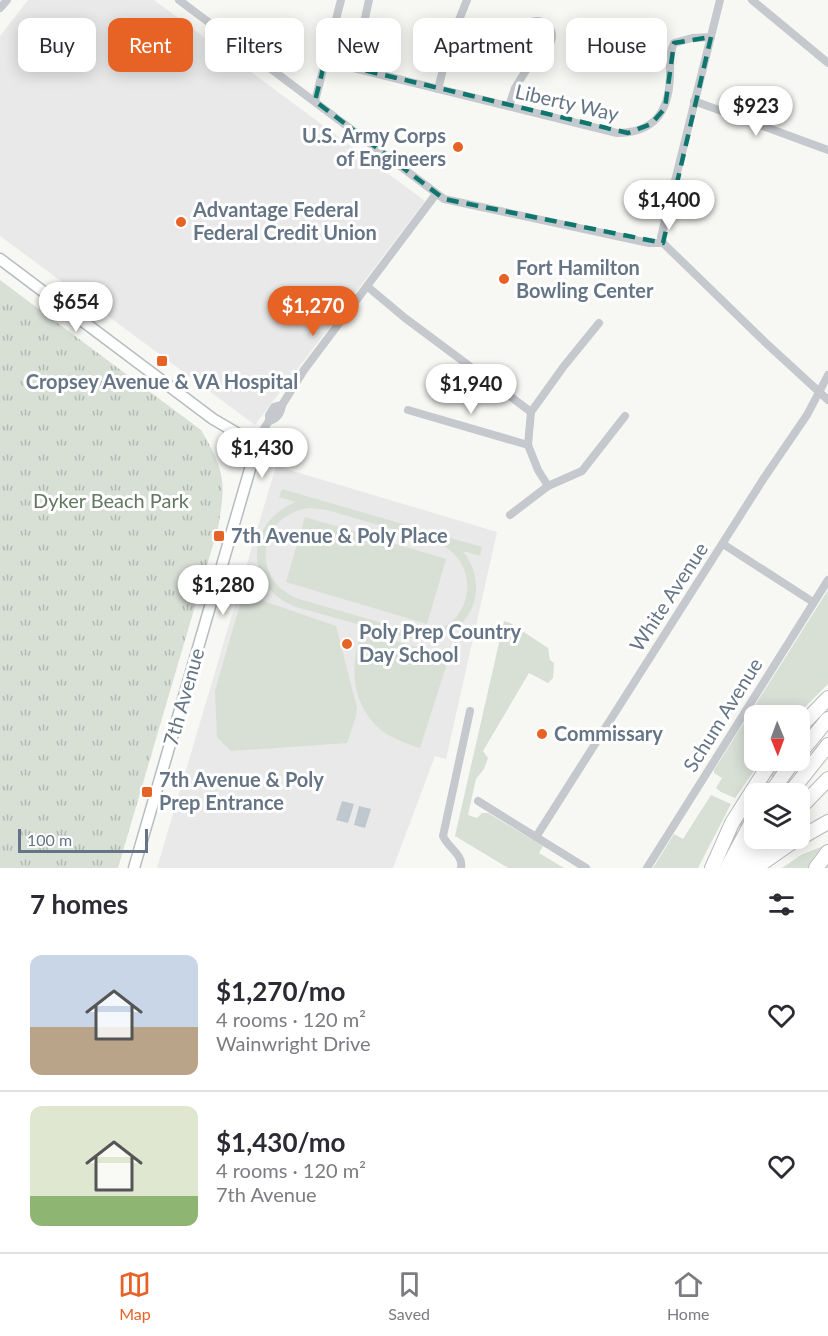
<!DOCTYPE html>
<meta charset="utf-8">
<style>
:root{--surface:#fff;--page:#f2f2f3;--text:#2b2b33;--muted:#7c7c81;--line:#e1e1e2;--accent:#e76225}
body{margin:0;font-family:Lato,sans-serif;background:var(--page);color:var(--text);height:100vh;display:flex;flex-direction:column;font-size:22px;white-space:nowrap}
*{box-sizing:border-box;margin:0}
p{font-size:20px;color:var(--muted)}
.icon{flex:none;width:33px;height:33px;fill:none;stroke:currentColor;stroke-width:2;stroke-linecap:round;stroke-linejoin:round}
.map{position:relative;height:868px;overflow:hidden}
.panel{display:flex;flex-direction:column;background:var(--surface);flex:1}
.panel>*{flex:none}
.banner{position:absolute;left:18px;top:18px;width:792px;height:54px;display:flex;gap:12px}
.needle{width:39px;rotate:179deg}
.fabs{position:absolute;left:744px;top:705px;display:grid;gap:12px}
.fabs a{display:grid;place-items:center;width:66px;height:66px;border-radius:12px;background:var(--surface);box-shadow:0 3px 15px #0003;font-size:30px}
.scale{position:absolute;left:18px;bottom:15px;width:130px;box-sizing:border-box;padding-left:6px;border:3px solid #667586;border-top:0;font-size:16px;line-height:21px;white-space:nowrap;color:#667586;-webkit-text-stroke:4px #fff;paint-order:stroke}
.price{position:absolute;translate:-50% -51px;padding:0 14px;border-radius:21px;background:#fff;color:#222;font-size:20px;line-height:39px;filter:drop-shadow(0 2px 3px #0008)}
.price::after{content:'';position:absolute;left:50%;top:36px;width:18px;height:14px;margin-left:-9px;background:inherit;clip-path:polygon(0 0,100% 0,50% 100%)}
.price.current{background:var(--accent);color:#fff}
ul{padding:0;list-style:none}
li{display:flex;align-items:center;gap:18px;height:150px;padding:0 30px}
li+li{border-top:2px solid var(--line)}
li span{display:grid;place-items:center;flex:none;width:168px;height:120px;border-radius:12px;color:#555}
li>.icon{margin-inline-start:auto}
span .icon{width:72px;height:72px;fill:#fffc;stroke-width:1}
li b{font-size:26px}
h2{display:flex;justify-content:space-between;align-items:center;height:72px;padding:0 30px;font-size:26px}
.tag{padding:0 21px;border-radius:12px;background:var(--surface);box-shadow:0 3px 15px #0003;font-size:21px;line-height:54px}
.tag.current{background:var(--accent);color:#fff}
.dock{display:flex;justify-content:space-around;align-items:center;height:84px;border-top:2px solid var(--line);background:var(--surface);font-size:16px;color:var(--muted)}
.dock a{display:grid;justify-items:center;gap:3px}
.dock .current{color:var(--accent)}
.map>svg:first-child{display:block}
.built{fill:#e8e9e8}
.grass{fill:#d8dfd5;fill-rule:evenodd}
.park{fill:url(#park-tufts)}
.water{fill:#bec8ce}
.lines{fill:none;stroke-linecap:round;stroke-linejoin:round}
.highway-tunnel{stroke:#d3d7d8;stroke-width:14;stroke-dasharray:14 7;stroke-linecap:butt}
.secondary-casing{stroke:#b7bcc1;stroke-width:13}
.highway-casing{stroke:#b8bbbe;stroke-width:16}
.street{stroke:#c5c8cc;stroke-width:8}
.secondary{stroke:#fff;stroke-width:10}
.highway{stroke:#fff;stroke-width:14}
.marked{fill:none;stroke:#0f766e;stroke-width:4.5;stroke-dasharray:12 8;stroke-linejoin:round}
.poi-dot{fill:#e76225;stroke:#fff;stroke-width:2}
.labels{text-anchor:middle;stroke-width:6;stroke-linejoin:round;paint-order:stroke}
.street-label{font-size:20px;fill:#667586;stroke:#fff}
.poi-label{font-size:20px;font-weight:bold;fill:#667586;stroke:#fff;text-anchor:start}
.park-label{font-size:20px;fill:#647861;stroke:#fff}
</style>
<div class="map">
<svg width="828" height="868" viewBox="0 0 828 868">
<defs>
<pattern id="park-tufts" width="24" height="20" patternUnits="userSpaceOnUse" patternTransform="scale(1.5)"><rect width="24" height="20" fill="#d8dfd5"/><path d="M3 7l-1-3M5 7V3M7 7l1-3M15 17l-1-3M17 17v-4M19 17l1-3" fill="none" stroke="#b3b9b2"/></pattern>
</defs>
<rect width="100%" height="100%" fill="#f7f8f4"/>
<g class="built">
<polygon points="28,0 154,0 425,201 255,425 0,236 0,36"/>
<polygon points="276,466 497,532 446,759 435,756 393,868 157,868"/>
</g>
<g class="grass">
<path d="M282,489L482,547L480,556L463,551C493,590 468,641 419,641L296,607C243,587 245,522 296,502L279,497ZM310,508L327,510L433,541C487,560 474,634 417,633L299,599C249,582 257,514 310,508Z"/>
<polygon points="305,517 446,559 427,624 286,582"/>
<polygon points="828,590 828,684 797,715 754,716 754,760 761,761 735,798 721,792 716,788 722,778 714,773 714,770"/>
<polygon points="243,594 336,626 357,708 356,716 347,743 231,751 217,737 215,691"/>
<polygon points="504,621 510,623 548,648 550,660 554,663 553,678 548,683 529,673 483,751 488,758 484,769 476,779 468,815 477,818 482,813 488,813 543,846 539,853 564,868 508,868 455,836"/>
<path d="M362,631L449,657L420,748C408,744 396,740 385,733C352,709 348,667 362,631Z"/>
<polygon points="711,795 731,804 698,868 653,868 674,834 683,839"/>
<polygon points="828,844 828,868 782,868 801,855"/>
</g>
<path class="park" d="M0,280L201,430C225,471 226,482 218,528L118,868H0Z"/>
<g class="water">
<polygon points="342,801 354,804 348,823 336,820"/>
<polygon points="359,806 371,809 365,828 354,825"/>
</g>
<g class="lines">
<g class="highway-tunnel">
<polyline points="800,738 816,719"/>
<polyline points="760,794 783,760"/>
<polyline points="720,863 754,802"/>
</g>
<defs>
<polyline id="secondary" points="0,259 213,419 257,445 134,868"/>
<g id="highway">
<polyline points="800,727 828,698"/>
<polyline points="800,753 828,719"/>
<polyline points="770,794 794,760"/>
<polyline points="789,794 828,745"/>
<polyline points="800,808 828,779"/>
<polyline points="800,838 828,822"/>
<polyline points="737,864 755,838"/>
<polyline points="712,868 732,823 772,760"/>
<polyline points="727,868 754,818"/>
<polyline points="746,868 770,838"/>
<polyline points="755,868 798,838"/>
<polyline points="816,868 828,852"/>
</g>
</defs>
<use href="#secondary" class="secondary-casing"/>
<use href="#highway" class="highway-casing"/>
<g class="street">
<polyline points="179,0 444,199 649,243 663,243 767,344 828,400"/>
<polyline points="752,0 828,63"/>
<polyline points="0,8 7,0"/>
<circle cx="537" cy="36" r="15"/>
<path d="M325,61L617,133C655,133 669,111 670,76C670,65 669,53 674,43L692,38L711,37"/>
<polyline points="354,68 369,0"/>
<polyline points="438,89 450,42 467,0"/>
<polyline points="315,101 341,0"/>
<polyline points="694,101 828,150"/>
<polyline points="509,106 515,88 528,67 533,51"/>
<polyline points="663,243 661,237 663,229 720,0"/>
<polyline points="368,287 405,318 531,412"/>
<polyline points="408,410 528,445"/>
<path d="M269,421C277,419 281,413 282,405L304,370L436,194"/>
<polyline points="257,445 261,433 269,421 269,415 274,407 282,405"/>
<polyline points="548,486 538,470 528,445 531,412 564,366 599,323"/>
<polyline points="510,515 548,486 582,471 625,416"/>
<polyline points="723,544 813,602"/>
<polyline points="478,801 586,868"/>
<polyline points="536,837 764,478 807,415 828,375"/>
<path d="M461,868C464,855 448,848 443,836L470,711"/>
<polyline points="647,868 828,580"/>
</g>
<use href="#secondary" class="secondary"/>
<use href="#highway" class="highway"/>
</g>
<path class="marked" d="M711,37L663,243L444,199L315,101L325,61L628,133L651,124L665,108L674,43Z"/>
<g class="poi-dot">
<circle cx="458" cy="147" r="6"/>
<circle cx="181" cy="222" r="6"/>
<circle cx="504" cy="279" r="6"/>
<rect x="156" y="355" width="12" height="12" rx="3"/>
<rect x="213" y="530" width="12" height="12" rx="3"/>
<circle cx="347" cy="644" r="6"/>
<circle cx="542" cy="734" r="6"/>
<rect x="141" y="786" width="12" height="12" rx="3"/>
</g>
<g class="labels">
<g class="street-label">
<text transform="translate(567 103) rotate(13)" y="7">Liberty Way</text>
<text transform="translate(669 597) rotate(-57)" y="7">White Avenue</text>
<text transform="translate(184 697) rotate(-74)" y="7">7th Avenue</text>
<text transform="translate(723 715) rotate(-58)" y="7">Schum Avenue</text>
</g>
<g class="poi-label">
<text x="446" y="143" text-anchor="end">U.S. Army Corps<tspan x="446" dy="23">of Engineers</tspan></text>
<text x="193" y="217">Advantage Federal<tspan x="193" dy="23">Federal Credit Union</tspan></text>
<text x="516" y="275">Fort Hamilton<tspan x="516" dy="23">Bowling Center</tspan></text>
<text x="162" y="389" text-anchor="middle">Cropsey Avenue &amp; VA Hospital</text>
<text x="231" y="543">7th Avenue &amp; Poly Place</text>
<text x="359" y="639">Poly Prep Country<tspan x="359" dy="23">Day School</tspan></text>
<text x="554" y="741">Commissary</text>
<text x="159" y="787">7th Avenue &amp; Poly<tspan x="159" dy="23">Prep Entrance</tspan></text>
</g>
<g class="park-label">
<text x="111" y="508">Dyker Beach Park</text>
</g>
</g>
</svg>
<div class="fabs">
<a><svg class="needle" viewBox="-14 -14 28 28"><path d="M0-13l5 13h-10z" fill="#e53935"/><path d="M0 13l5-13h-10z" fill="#7c7c81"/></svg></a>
<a><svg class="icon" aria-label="layers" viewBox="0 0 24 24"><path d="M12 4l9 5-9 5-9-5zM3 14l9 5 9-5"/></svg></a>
</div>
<div class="scale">100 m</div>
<b class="price" style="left:756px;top:137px">$923</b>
<b class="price" style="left:669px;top:231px">$1,400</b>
<b class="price" style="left:76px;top:333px">$654</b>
<b class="price current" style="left:313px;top:337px">$1,270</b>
<b class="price" style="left:471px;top:415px">$1,940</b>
<b class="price" style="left:262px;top:479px">$1,430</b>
<b class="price" style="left:223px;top:616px">$1,280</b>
<div class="banner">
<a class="tag">Buy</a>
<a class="tag current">Rent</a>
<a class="tag">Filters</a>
<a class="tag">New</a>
<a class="tag">Apartment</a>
<a class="tag">House</a>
</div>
</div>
<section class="panel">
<h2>7 homes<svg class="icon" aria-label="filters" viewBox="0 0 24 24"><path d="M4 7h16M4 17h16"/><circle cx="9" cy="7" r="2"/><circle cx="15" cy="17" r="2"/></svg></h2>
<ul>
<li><span style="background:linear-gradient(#c9d6e8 60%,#b9a48a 0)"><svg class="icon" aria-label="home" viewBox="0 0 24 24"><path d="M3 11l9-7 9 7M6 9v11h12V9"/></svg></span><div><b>$1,270/mo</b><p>4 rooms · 120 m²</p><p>Wainwright Drive</p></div><svg class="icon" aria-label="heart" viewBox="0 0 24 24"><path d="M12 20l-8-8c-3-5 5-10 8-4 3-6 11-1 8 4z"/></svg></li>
<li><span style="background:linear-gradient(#dfe7d0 75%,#8fb573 0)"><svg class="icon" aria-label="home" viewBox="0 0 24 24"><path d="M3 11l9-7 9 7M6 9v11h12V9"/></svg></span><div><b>$1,430/mo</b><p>4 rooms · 120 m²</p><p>7th Avenue</p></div><svg class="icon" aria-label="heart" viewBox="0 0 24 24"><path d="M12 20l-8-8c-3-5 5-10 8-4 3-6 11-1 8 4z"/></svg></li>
</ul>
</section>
<nav class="dock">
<a class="current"><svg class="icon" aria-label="map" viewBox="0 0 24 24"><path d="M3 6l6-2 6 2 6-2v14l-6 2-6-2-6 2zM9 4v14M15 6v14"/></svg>Map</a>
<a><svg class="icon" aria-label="saved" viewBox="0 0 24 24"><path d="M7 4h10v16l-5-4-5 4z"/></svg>Saved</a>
<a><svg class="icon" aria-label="home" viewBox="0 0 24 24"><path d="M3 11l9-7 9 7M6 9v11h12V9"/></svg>Home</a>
</nav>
